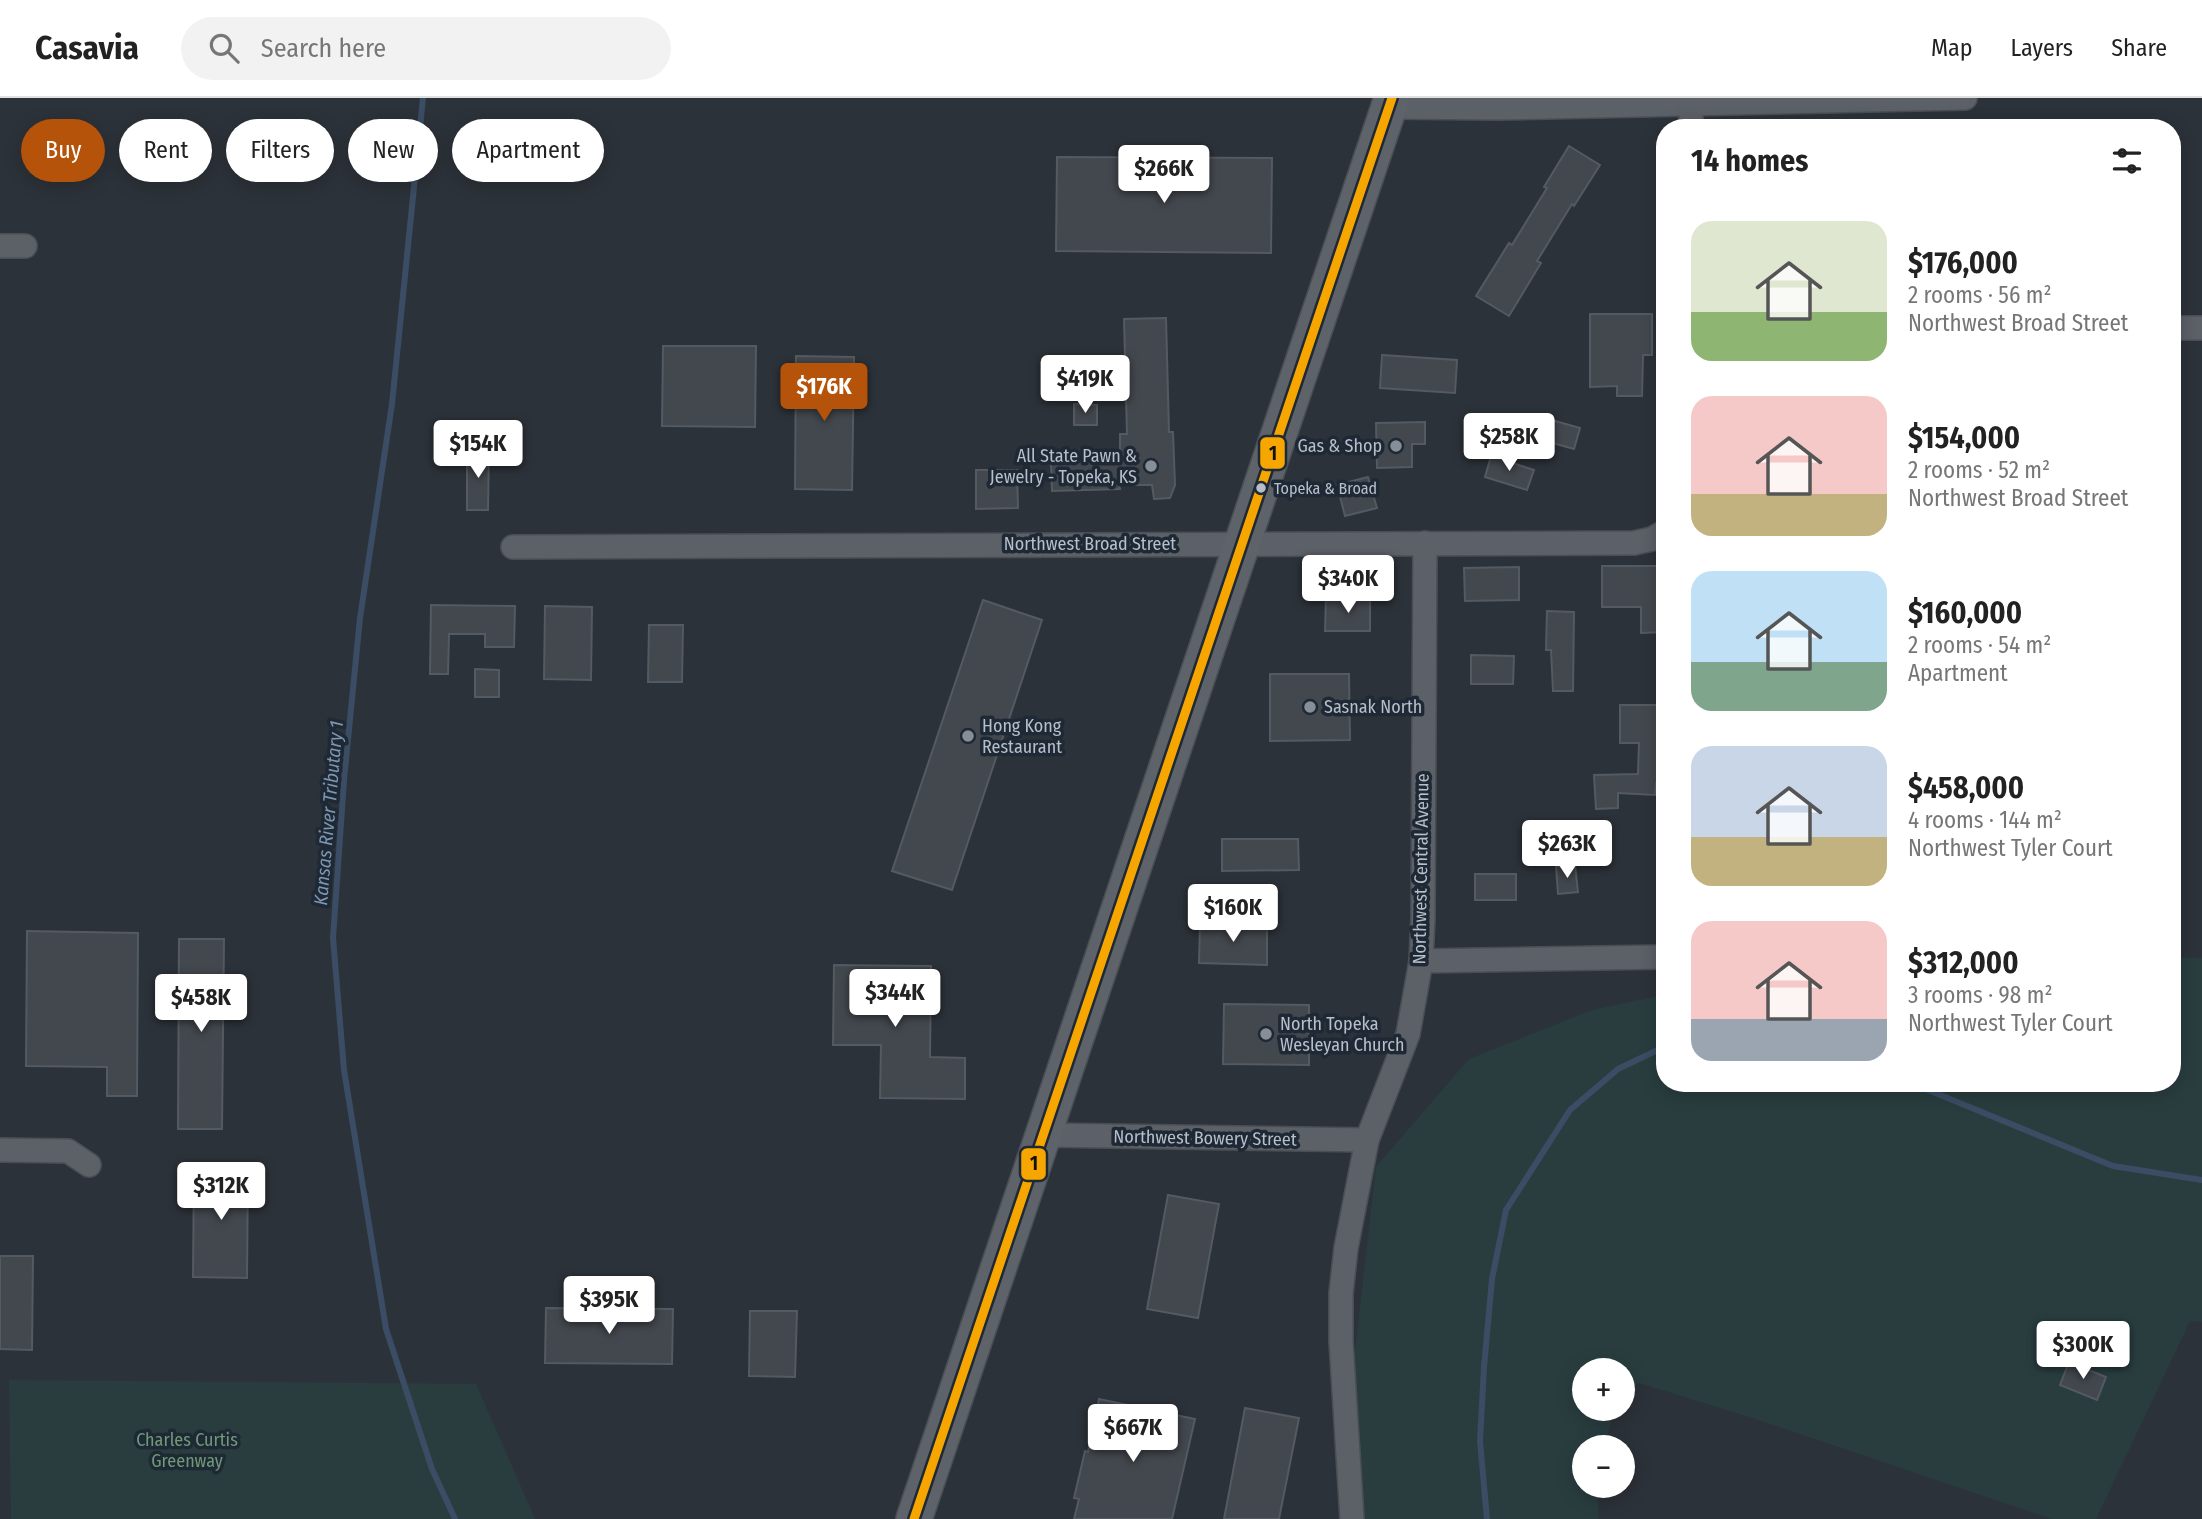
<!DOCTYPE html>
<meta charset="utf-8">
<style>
:root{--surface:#fff;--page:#f2f2f2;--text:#222;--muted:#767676;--line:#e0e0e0;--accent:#b45309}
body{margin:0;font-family:"Fira Sans Condensed",sans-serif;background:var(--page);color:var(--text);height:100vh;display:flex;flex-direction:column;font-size:26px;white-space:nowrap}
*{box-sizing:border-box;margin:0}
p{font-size:23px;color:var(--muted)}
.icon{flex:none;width:38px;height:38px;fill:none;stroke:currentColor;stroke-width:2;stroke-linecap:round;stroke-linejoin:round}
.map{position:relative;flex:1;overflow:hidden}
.panel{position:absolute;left:1656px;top:21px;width:525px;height:973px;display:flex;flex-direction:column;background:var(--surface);border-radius:28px;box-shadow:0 4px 18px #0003}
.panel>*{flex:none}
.hud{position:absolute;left:21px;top:21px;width:665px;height:63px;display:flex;gap:14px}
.controls{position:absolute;left:1572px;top:1260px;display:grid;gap:14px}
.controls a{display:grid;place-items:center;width:63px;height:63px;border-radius:50%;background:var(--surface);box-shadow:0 4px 18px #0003;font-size:35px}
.price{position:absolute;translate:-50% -60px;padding:0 16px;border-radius:7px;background:#fff;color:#222;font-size:23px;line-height:46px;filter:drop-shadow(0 2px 4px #0008)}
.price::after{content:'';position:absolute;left:50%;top:42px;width:21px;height:16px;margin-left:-10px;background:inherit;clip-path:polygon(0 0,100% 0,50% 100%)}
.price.selected{background:var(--accent);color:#fff}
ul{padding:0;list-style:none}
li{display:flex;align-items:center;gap:21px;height:175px;padding:0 35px}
li span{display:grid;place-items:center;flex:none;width:196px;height:140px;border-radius:21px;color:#555}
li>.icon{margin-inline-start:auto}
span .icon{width:84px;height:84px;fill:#fffc;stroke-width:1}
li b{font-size:30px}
h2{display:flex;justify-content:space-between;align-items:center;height:84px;padding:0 35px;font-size:30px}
.pill{padding:0 24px;border-radius:32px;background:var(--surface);box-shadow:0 4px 18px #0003;font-size:24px;line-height:63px}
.pill.selected{background:var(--accent);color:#fff}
header{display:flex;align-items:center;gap:42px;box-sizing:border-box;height:98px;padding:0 35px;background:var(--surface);border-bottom:2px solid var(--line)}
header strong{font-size:33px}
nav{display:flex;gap:38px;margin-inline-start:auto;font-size:24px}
.search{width:490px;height:63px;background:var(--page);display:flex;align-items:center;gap:18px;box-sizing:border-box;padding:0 24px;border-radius:38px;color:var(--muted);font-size:26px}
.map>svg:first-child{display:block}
.green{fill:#293d3f}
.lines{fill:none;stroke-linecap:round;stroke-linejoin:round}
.stream{stroke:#3b4d64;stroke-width:6}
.building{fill:#43484e;stroke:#545a61;stroke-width:2}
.street-casing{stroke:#4a4e54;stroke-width:26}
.primary-casing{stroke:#4a4f56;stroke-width:38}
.street{stroke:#5c6067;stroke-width:23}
.primary{stroke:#5e6369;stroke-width:35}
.bus-1-casing{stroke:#1f2935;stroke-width:14}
.bus-1{stroke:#f7a600;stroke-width:9}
.poi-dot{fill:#868e97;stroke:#1f2935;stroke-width:2.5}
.bus-dot{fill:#b6bfca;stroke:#1f2935;stroke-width:2.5}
.labels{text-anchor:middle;stroke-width:7;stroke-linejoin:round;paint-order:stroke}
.bus-label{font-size:16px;fill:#b6bfca;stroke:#1f2935;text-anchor:start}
.poi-label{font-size:18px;fill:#b6bfca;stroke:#1f2935;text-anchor:start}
.street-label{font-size:18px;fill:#b6bfca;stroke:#1f2935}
.park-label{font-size:18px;fill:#6e9a76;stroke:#1f2935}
.water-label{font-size:19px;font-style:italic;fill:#7e96b1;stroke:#1f2935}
.line-badge{stroke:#1f2935;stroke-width:2.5}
.pale-badge-label{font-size:19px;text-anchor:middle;font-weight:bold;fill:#111}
</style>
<header>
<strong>Casavia</strong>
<div class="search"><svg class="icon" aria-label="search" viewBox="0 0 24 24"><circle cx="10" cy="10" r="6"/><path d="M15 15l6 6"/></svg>Search here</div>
<nav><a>Map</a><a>Layers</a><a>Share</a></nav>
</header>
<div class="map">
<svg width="2202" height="1421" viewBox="0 0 2202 1421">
<rect width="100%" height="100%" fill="#2c3239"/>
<g class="green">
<polygon points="2172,859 2202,860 2202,1224 2190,1223 2096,1421 2052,1421 1756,1321 1639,1285 1622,1298 1622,1272 1584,1272 1584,1311 1614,1311 1605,1349 1584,1349 1584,1388 1597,1388 1599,1421 1363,1421 1352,1281 1376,1069 1469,961 1592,912 1664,897 1664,985 2172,985"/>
<polygon points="9,1282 476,1286 535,1421 11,1421"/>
</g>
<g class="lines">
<g class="stream">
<polyline points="423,0 392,306 360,520 344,682 333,840 344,972 386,1231 432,1371 455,1421"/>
<polyline points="1911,985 2113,1068 2202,1082"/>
<polyline points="1487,1421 1480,1343 1484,1269 1492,1181 1506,1112 1570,1012 1618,971 1664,949"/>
</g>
</g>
<g class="building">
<polygon points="1569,48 1600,67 1574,108 1572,106 1537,163 1541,165 1509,218 1476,198 1509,145 1512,147 1547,90 1544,89"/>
<polygon points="1057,59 1272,60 1271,155 1056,153"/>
<polygon points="1590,216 1652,216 1652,257 1643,257 1642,298 1617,298 1617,288 1590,289"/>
<polygon points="1166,220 1169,334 1173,334 1175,387 1170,400 1154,401 1152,387 1119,387 1120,391 1052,393 1051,365 1120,364 1120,336 1127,336 1124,221"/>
<polygon points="663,248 756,248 755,329 662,328"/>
<polygon points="1382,257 1457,262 1455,295 1380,290"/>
<polygon points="796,258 854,259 852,392 795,391"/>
<polygon points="1074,306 1097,307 1097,327 1074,327"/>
<polygon points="1548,321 1580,330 1574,351 1542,342"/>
<polygon points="1425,324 1425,346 1412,346 1412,369 1377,370 1376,325"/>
<polygon points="467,352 489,352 488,412 467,412"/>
<polygon points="1491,358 1534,372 1527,392 1485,379"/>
<polygon points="976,372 1017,372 1018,410 976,411"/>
<polygon points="1368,379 1377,410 1345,418 1337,387"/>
<polygon points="1602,468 1664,468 1664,534 1641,535 1641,509 1602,509"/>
<polygon points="1519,469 1519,502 1465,503 1464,470"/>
<polygon points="1326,499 1370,501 1370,533 1325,533"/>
<polygon points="983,502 1042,522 952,792 892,773"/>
<polygon points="431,507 515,508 514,549 485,549 485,536 449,536 448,576 430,576"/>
<polygon points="545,508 592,509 591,582 544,581"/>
<polygon points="1547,513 1574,514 1573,593 1553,593 1551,552 1546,552"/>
<polygon points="649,527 683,527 682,584 648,584"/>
<polygon points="1471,557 1514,558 1513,586 1471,586"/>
<polygon points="475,571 499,572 499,599 475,599"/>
<polygon points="1270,576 1349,576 1350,642 1270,643"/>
<polygon points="1620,607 1664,607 1664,685 1656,685 1655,697 1618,695 1618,710 1596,711 1594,677 1638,676 1639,645 1620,645"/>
<polygon points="1222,741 1298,741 1299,772 1222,773"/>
<polygon points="1575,767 1578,794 1558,796 1556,769"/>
<rect x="1475" y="776" width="41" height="26"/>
<polygon points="1200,825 1267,827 1267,867 1199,865"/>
<polygon points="27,833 138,835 137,998 107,998 107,969 26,968"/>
<polygon points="179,841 224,841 222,1031 178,1031"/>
<polygon points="834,867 931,868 930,959 965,960 965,1001 880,1000 881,947 833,947"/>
<polygon points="1224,906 1309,907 1309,967 1223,966"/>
<polygon points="194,1068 248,1068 247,1180 193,1179"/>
<polygon points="1168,1097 1219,1106 1198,1220 1147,1211"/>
<polygon points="0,1158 33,1158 32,1252 0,1251"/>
<polygon points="546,1210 673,1211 672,1266 545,1265"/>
<polygon points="750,1213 797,1213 795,1279 749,1278"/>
<polygon points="2069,1264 2106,1279 2097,1302 2060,1287"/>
<polygon points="1099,1301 1195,1321 1172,1421 1074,1421 1079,1401 1074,1400 1085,1353 1088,1354"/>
<polygon points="1245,1310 1299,1320 1279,1421 1224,1421"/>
</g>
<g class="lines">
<defs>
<g id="street">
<polyline points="1389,9 1499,10 1965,0"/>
<polyline points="1691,30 1691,0"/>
<polyline points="0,148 25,148"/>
<polyline points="2172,230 2202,230"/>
<polyline points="513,449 1634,445 1652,441 1664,434"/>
<polyline points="1421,863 1664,859"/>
<polyline points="1043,1037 1367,1042"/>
<polyline points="0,1052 68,1053 89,1067"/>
<polyline points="1352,1421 1341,1243 1341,1195 1346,1150 1367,1042 1408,936 1421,863 1423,820 1425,445"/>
</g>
<polyline id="primary" points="914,1421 1392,0"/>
</defs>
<use href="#street" class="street-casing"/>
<use href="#primary" class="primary-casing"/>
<use href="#street" class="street"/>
<use href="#primary" class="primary"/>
<defs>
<polyline id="bus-1" points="914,1421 1392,0"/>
</defs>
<use href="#bus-1" class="bus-1-casing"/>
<use href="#bus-1" class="bus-1"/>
</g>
<g class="poi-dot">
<circle cx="1396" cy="348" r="7"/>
<circle cx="1151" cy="368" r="7"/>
<circle cx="1310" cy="609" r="7"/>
<circle cx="968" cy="638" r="7"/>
<circle cx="1266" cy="936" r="7"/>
</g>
<circle class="bus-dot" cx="1261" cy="390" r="6"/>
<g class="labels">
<g class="bus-label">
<text x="1274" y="396">Topeka &amp; Broad</text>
</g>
<g class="poi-label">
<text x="1382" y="354" text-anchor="end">Gas &amp; Shop</text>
<text x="1137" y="364" text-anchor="end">All State Pawn &amp;<tspan x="1137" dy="21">Jewelry - Topeka, KS</tspan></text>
<text x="1324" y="615">Sasnak North</text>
<text x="982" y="634">Hong Kong<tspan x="982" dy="21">Restaurant</tspan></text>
<text x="1280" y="932">North Topeka<tspan x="1280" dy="21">Wesleyan Church</tspan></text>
</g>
<g class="street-label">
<text x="1090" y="452">Northwest Broad Street</text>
<text transform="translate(1421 771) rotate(-89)" y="6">Northwest Central Avenue</text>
<text transform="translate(1205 1040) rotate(1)" y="6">Northwest Bowery Street</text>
</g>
<g class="park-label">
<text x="187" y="1348">Charles Curtis<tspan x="187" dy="21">Greenway</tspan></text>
</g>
<g class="water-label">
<text transform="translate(328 715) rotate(-85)" y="7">Kansas River Tributary 1</text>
</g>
</g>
<g class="line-badge">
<rect x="1259" y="338" width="27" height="34" rx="7" fill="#f7a600"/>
<rect x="1020" y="1049" width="27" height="34" rx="7" fill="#f7a600"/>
</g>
<g class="pale-badge-label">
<text x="1273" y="362">1</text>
<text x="1034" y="1072">1</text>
</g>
</svg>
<div class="controls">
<a>+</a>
<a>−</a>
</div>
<b class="price" style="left:1164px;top:107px">$266K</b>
<b class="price" style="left:1085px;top:317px">$419K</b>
<b class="price selected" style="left:824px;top:325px">$176K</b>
<b class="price" style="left:1509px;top:375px">$258K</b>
<b class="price" style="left:478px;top:382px">$154K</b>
<b class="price" style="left:1348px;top:517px">$340K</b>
<b class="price" style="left:1567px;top:782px">$263K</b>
<b class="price" style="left:1233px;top:846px">$160K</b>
<b class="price" style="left:895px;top:931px">$344K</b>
<b class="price" style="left:201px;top:936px">$458K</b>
<b class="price" style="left:221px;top:1124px">$312K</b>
<b class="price" style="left:609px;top:1238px">$395K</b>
<b class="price" style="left:2083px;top:1283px">$300K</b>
<b class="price" style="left:1133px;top:1366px">$667K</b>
<div class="hud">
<a class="pill selected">Buy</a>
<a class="pill">Rent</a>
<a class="pill">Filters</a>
<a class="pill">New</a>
<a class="pill">Apartment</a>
</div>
<section class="panel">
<h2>14 homes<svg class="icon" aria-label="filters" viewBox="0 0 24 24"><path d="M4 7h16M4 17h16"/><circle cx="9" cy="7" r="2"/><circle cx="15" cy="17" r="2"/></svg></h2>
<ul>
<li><span style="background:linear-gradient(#dfe7d0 65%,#8fb573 0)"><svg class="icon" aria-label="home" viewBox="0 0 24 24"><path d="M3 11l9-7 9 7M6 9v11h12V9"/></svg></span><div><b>$176,000</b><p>2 rooms · 56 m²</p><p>Northwest Broad Street</p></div></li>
<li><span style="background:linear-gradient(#f6c9c9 70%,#c2b280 0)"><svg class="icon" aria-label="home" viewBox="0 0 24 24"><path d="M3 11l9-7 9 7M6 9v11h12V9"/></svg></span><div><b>$154,000</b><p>2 rooms · 52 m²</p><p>Northwest Broad Street</p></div></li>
<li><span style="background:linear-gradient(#bfe0f5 65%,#7fa58c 0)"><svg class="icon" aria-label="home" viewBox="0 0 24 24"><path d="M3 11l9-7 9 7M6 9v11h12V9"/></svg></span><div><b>$160,000</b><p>2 rooms · 54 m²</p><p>Apartment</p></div></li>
<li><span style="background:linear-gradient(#c9d6e8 65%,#c2b280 0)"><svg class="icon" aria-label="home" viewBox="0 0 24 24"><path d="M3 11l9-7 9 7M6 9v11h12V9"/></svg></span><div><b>$458,000</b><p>4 rooms · 144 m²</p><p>Northwest Tyler Court</p></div></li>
<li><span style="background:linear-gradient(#f6c9c9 70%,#9aa5b1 0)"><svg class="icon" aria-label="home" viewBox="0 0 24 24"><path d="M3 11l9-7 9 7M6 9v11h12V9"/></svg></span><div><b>$312,000</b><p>3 rooms · 98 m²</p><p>Northwest Tyler Court</p></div></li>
</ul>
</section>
</div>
